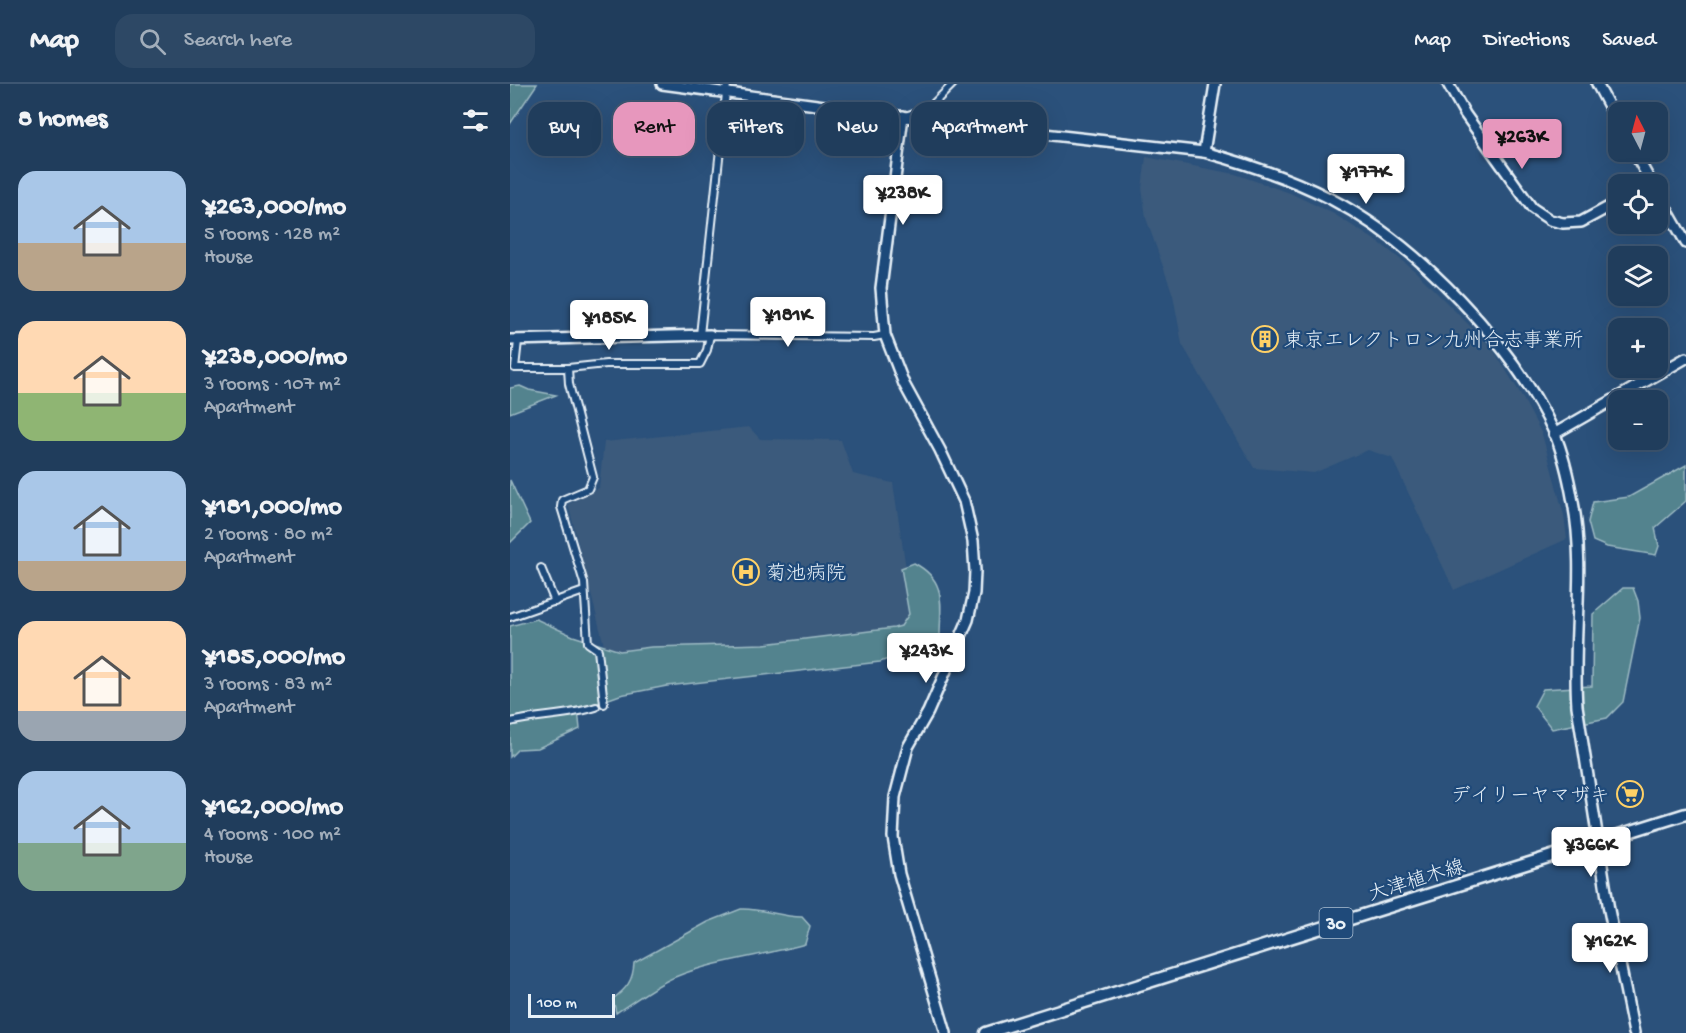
<!DOCTYPE html>
<meta charset="utf-8">
<style>
:root{--surface:#203d5c;--page:#2d4865;--text:#f1f3f6;--muted:#a2aebb;--line:#3d5672;--accent:#e797bd}
body{margin:0;font-family:"Gochi Hand","Klee One",sans-serif;background:var(--page);color:var(--text);height:100vh;display:flex;flex-direction:column;font-size:22px;white-space:nowrap}
*{box-sizing:border-box;margin:0}
p{font-size:20px;color:var(--muted)}
.icon{flex:none;width:33px;height:33px;fill:none;stroke:currentColor;stroke-width:2;stroke-linecap:round;stroke-linejoin:round}
.map{position:relative;flex:1;overflow:hidden}
.panel{display:flex;flex-direction:column;background:var(--surface);width:510px}
.panel>*{flex:none}
.banner{position:absolute;left:18px;top:18px;width:570px;height:54px;display:flex;gap:12px}
.needle{width:39px;rotate:354deg}
.tools{position:absolute;left:1098px;top:18px;display:grid;gap:12px}
.tools a{display:grid;place-items:center;width:60px;height:60px;border-radius:12px;background:var(--surface);box-shadow:0 6px 24px #0002,0 0 0 2px var(--line);font-size:30px}
.scale{position:absolute;left:18px;bottom:15px;width:87px;box-sizing:border-box;padding-left:6px;border:3px solid #e8f1f8;border-top:0;font-size:16px;line-height:21px;white-space:nowrap;color:#e8f1f8;-webkit-text-stroke:4px #1f4a7a;paint-order:stroke}
.price{position:absolute;translate:-50% -51px;padding:0 14px;border-radius:6px;background:#fff;color:#222;font-size:20px;line-height:39px;filter:drop-shadow(0 2px 3px #0008)}
.price::after{content:'';position:absolute;left:50%;top:36px;width:18px;height:14px;margin-left:-9px;background:inherit;clip-path:polygon(0 0,100% 0,50% 100%)}
.price.selected{background:var(--accent);color:#111}
ul{padding:0;list-style:none}
li{display:flex;align-items:center;gap:18px;height:150px;padding:0 18px}
li span{display:grid;place-items:center;flex:none;width:168px;height:120px;border-radius:18px;color:#555}
li>.icon{margin-inline-start:auto}
span .icon{width:72px;height:72px;fill:#fffc;stroke-width:1}
li b{font-size:26px}
h2{display:flex;justify-content:space-between;align-items:center;height:72px;padding:0 18px;font-size:26px}
.pill{padding:0 21px;border-radius:18px;background:var(--surface);box-shadow:0 6px 24px #0002,0 0 0 2px var(--line);font-size:21px;line-height:54px}
.pill.selected{background:var(--accent);color:#111}
header{display:flex;align-items:center;gap:36px;box-sizing:border-box;height:84px;padding:0 30px;background:var(--surface);border-bottom:2px solid var(--line)}
header strong{font-size:28px}
nav{display:flex;gap:33px;margin-inline-start:auto;font-size:21px}
.search{width:420px;height:54px;background:var(--page);display:flex;align-items:center;gap:15px;box-sizing:border-box;padding:0 21px;border-radius:18px;color:var(--muted);font-size:22px}
main{display:flex;flex:1;min-height:0}
.map>svg:first-child{display:block}
.built{fill:#3a5a7c}
.green{fill:#52838e;stroke:#9dbac3;stroke-width:1.5}
.lines{fill:none;stroke-linecap:round;stroke-linejoin:round}
.street-casing{stroke:#e8f1f8;stroke-width:10}
.secondary-casing{stroke:#e8f1f8;stroke-width:14}
.primary-casing{stroke:#e8f1f8;stroke-width:15}
.street{stroke:#1f4a7a;stroke-width:6}
.secondary{stroke:#1f4a7a;stroke-width:9}
.primary{stroke:#1f4a7a;stroke-width:10}
.labels{text-anchor:middle;stroke-width:4.5;stroke-linejoin:round;paint-order:stroke}
.shield{fill:#1f4a7a;stroke:#acbfd2;stroke-width:1.5}
.shield-label{font-size:18px;font-weight:bold;fill:#e8f1f8}
.poi-label{font-size:20px;fill:#e8f1f8;stroke:#1f4a7a;text-anchor:start}
.street-label{font-size:20px;fill:#e8f1f8;stroke:#1f4a7a}
</style>
<header>
<strong>Map</strong>
<div class="search"><svg class="icon" aria-label="search" viewBox="0 0 24 24"><circle cx="10" cy="10" r="6"/><path d="M15 15l6 6"/></svg>Search here</div>
<nav><a>Map</a><a>Directions</a><a>Saved</a></nav>
</header>
<main>
<section class="panel">
<h2>8 homes<svg class="icon" aria-label="filters" viewBox="0 0 24 24"><path d="M4 7h16M4 17h16"/><circle cx="9" cy="7" r="2"/><circle cx="15" cy="17" r="2"/></svg></h2>
<ul>
<li><span style="background:linear-gradient(#a9c7e8 60%,#b9a48a 0)"><svg class="icon" aria-label="home" viewBox="0 0 24 24"><path d="M3 11l9-7 9 7M6 9v11h12V9"/></svg></span><div><b>¥263,000/mo</b><p>5 rooms · 128 m²</p><p>House</p></div></li>
<li><span style="background:linear-gradient(#ffd9b3 60%,#8fb573 0)"><svg class="icon" aria-label="home" viewBox="0 0 24 24"><path d="M3 11l9-7 9 7M6 9v11h12V9"/></svg></span><div><b>¥238,000/mo</b><p>3 rooms · 107 m²</p><p>Apartment</p></div></li>
<li><span style="background:linear-gradient(#a9c7e8 75%,#b9a48a 0)"><svg class="icon" aria-label="home" viewBox="0 0 24 24"><path d="M3 11l9-7 9 7M6 9v11h12V9"/></svg></span><div><b>¥181,000/mo</b><p>2 rooms · 80 m²</p><p>Apartment</p></div></li>
<li><span style="background:linear-gradient(#ffd9b3 75%,#9aa5b1 0)"><svg class="icon" aria-label="home" viewBox="0 0 24 24"><path d="M3 11l9-7 9 7M6 9v11h12V9"/></svg></span><div><b>¥185,000/mo</b><p>3 rooms · 83 m²</p><p>Apartment</p></div></li>
<li><span style="background:linear-gradient(#a9c7e8 60%,#7fa58c 0)"><svg class="icon" aria-label="home" viewBox="0 0 24 24"><path d="M3 11l9-7 9 7M6 9v11h12V9"/></svg></span><div><b>¥162,000/mo</b><p>4 rooms · 100 m²</p><p>House</p></div></li>
</ul>
</section>
<div class="map">
<svg width="1176" height="949" viewBox="0 0 1176 949">
<rect width="100%" height="100%" fill="#2b517b"/>
<filter id="ink" filterUnits="userSpaceOnUse"><feTurbulence type="fractalNoise" baseFrequency=".0167" numOctaves="2"/><feDisplacementMap in="SourceGraphic" scale="12" xChannelSelector="R" yChannelSelector="G"/><feConvolveMatrix kernelMatrix="1 2 1 2 8 2 1 2 1" color-interpolation-filters="sRGB"/></filter>
<g filter="url(#ink)">
<g class="built">
<polygon points="636,73 725,90 780,109 824,130 871,160 905,187 982,264 1010,309 1032,350 1054,431 1057,455 944,506 882,374 858,366 804,389 744,384 672,260 663,211 636,134 632,104"/>
<polygon points="239,343 250,355 331,356 343,390 383,399 408,563 99,610 93,557 58,420 89,404 94,358"/>
</g>
<g class="green">
<polygon points="0,0 27,0 0,40"/>
<polygon points="10,302 19,306 46,311 0,329 0,304"/>
<polygon points="1176,381 1176,417 1145,444 1149,462 1146,471 1097,463 1083,457 1078,438 1083,418 1119,413"/>
<polygon points="0,396 20,439 0,459"/>
<path d="M404,479C438,497 430,520 430,553L424,558L370,578L157,602L110,611L68,626L70,645L28,664L8,665L0,673V542L26,535L63,552L110,567L141,563L254,560L384,544L391,542L399,530L391,484Z"/>
<polygon points="1113,504 1123,504 1128,517 1130,534 1113,618 1097,634 1042,645 1024,622 1033,605 1082,602 1083,530"/>
<path d="M231,825C251,824 270,833 292,833L300,842L295,860C252,872 207,876 165,893C145,901 125,917 106,929L103,915C117,904 123,897 124,879L198,838Z"/>
</g>
<g class="lines">
<defs>
<g id="street">
<polyline points="395,32 419,24 443,0"/>
<polyline points="190,251 217,0"/>
<polyline points="8,257 5,284 58,284"/>
<polyline points="31,484 45,518"/>
<polyline points="0,533 74,507"/>
<polyline points="94,620 88,566 78,559 74,499 51,423 52,416 78,405 83,393 59,300 58,284 96,280 190,280 197,266 200,251 364,253 375,251"/>
<path d="M0,638C29,631 58,632 86,623"/>
</g>
<g id="secondary">
<path d="M152,0L462,42L694,68C738,80 780,94 821,115C907,160 1003,260 1044,348C1053,369 1059,395 1063,418C1076,486 1062,554 1067,622L1099,826L1124,949"/>
<polyline points="938,0 955,30 1022,124 1040,136 1053,139 1071,138 1108,118"/>
<polyline points="1087,0 1108,39"/>
<polyline points="393,32 371,204 375,251 394,300 430,366 454,417 463,457 465,487 464,509 458,536 418,628 398,663 385,713 383,753 389,790 436,949"/>
<polyline points="694,68 705,0"/>
<polyline points="1124,68 1142,100"/>
<polyline points="1148,110 1176,159"/>
<polyline points="0,256 200,251"/>
<polyline points="1044,350 1176,274"/>
</g>
<polyline id="primary" points="476,949 1176,730"/>
</defs>
<use href="#street" class="street-casing"/>
<use href="#secondary" class="secondary-casing"/>
<use href="#primary" class="primary-casing"/>
<use href="#street" class="street"/>
<use href="#secondary" class="secondary"/>
<use href="#primary" class="primary"/>
</g>
</g>
<defs>
<symbol id="building-ring" viewBox="-11 -11 22 22"><circle r="9.5" fill="#1f4a7a" stroke="#ffd166" stroke-width="1.5"/><path d="M-4-6H4V6H1V3H-1V6H-4ZM-2.5-4.3h1.7v1.8h-1.7ZM.8-4.3h1.7v1.8H.8ZM-2.5-1h1.7V.8h-1.7ZM.8-1h1.7V.8H.8Z" fill="#ffd166"/></symbol>
<symbol id="hospital-ring" viewBox="-11 -11 22 22"><circle r="9.5" fill="#1f4a7a" stroke="#ffd166" stroke-width="1.5"/><path d="M-5-5h3v3.5h4V-5h3V5h-3V1.5h-4V5h-3Z" fill="#ffd166"/></symbol>
<symbol id="supermarket-ring" viewBox="-11 -11 22 22"><circle r="9.5" fill="#1f4a7a" stroke="#ffd166" stroke-width="1.5"/><path d="M-6-5.5h2.5l.6 2H6L4.5 2H-2.5L-4.4-4H-6ZM-1.5 3.2a1.3 1.3 0 1 0 .1 0ZM3 3.2a1.3 1.3 0 1 0 .1 0Z" fill="#ffd166"/></symbol>
</defs>
<g fill-rule="evenodd">
<use href="#building-ring" x="740" y="240" width="30" height="30"/>
<use href="#hospital-ring" x="221" y="473" width="30" height="30"/>
<use href="#supermarket-ring" x="1105" y="695" width="30" height="30"/>
</g>
<g class="labels">
<rect class="shield" x="809.5" y="824" width="33" height="30" rx="4.5"/>
<g class="shield-label">
<text x="826" y="845">30</text>
</g>
<g class="poi-label">
<text x="774" y="262">東京エレクトロン九州合志事業所</text>
<text x="256" y="495">菊池病院</text>
<text x="1100" y="717" text-anchor="end">デイリーヤマザキ</text>
</g>
<g class="street-label">
<text transform="translate(906 795) rotate(-17)" y="7">大津植木線</text>
</g>
</g>
</svg>
<div class="tools">
<a><svg class="needle" viewBox="-14 -14 28 28"><path d="M0-13l5 13h-10z" fill="#e53935"/><path d="M0 13l5-13h-10z" fill="#a2aebb"/></svg></a>
<a><svg class="icon" aria-label="locate" viewBox="0 0 24 24"><circle cx="12" cy="12" r="6"/><path d="M12 2v4M12 18v4M2 12h4M18 12h4"/></svg></a>
<a><svg class="icon" aria-label="layers" viewBox="0 0 24 24"><path d="M12 4l9 5-9 5-9-5zM3 14l9 5 9-5"/></svg></a>
<a>+</a>
<a>−</a>
</div>
<div class="scale">100 m</div>
<b class="price selected" style="left:1012px;top:86px">¥263K</b>
<b class="price" style="left:856px;top:121px">¥177K</b>
<b class="price" style="left:393px;top:142px">¥238K</b>
<b class="price" style="left:278px;top:264px">¥181K</b>
<b class="price" style="left:99px;top:267px">¥185K</b>
<b class="price" style="left:416px;top:600px">¥243K</b>
<b class="price" style="left:1081px;top:794px">¥366K</b>
<b class="price" style="left:1100px;top:890px">¥162K</b>
<div class="banner">
<a class="pill">Buy</a>
<a class="pill selected">Rent</a>
<a class="pill">Filters</a>
<a class="pill">New</a>
<a class="pill">Apartment</a>
</div>
</div>
</main>
